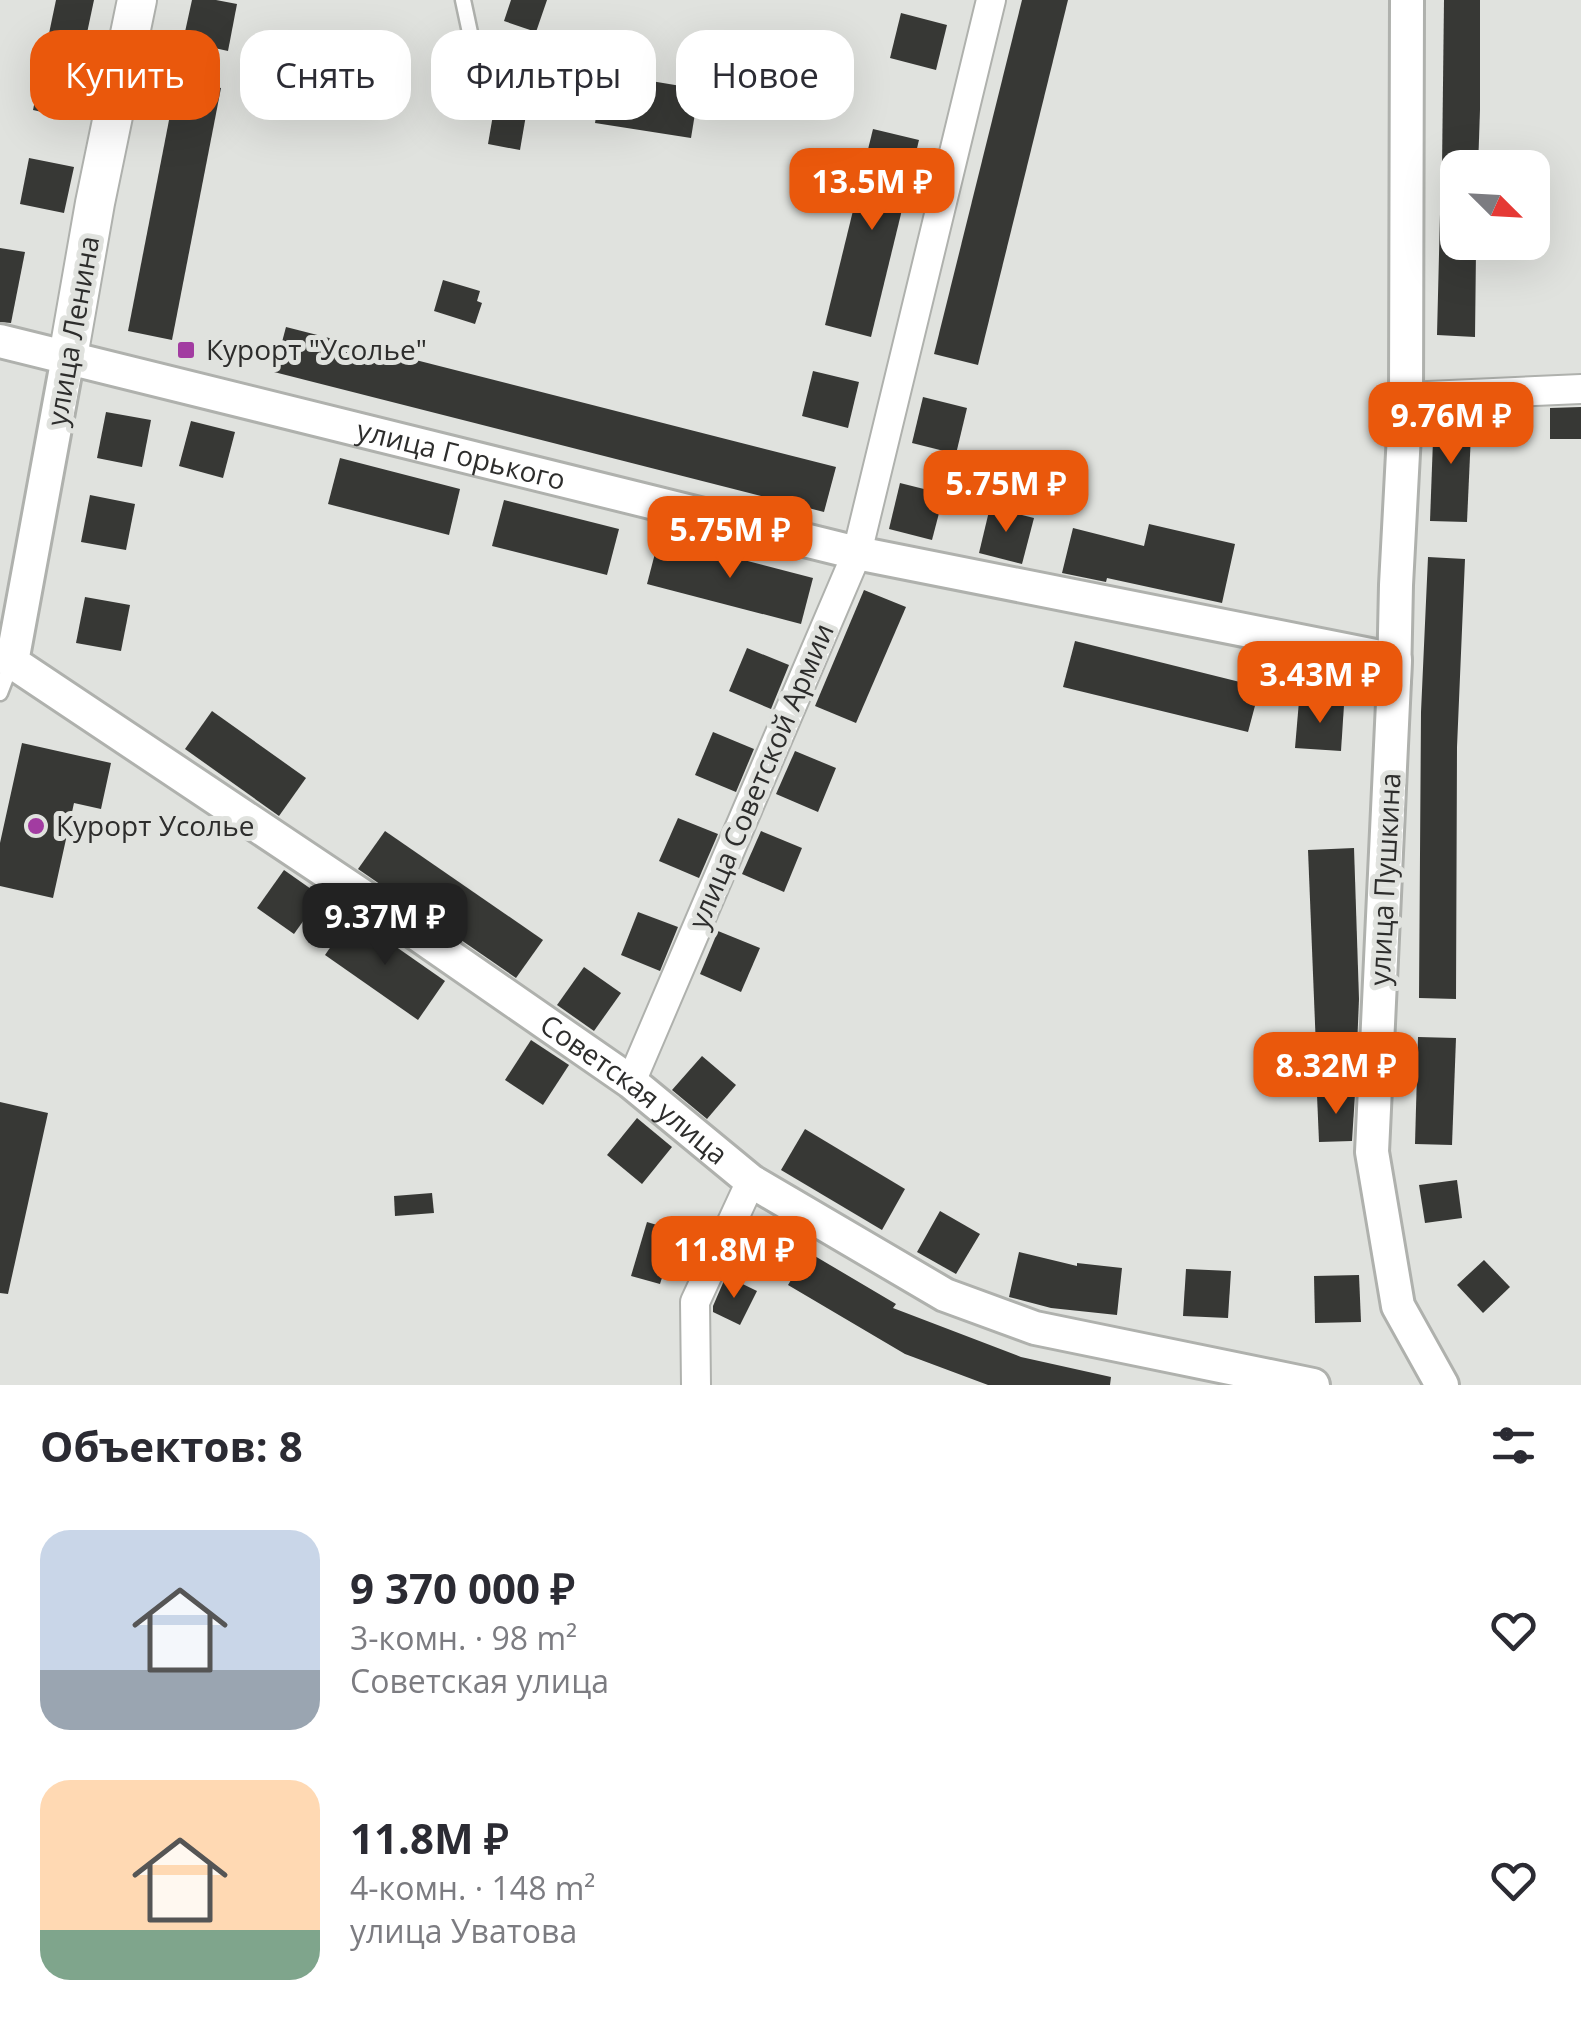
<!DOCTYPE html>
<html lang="ru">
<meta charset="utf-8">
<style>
:root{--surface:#fff;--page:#f7f7f7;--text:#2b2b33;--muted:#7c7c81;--accent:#ea580c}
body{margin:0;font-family:"Open Sans",sans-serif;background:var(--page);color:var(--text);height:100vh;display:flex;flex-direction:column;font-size:38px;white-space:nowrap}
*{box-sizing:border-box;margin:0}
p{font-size:32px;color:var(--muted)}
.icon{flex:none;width:55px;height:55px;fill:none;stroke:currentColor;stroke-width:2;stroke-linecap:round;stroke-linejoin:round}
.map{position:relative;height:1385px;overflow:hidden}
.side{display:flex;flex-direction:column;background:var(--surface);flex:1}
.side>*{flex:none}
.hud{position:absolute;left:30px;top:30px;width:1000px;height:90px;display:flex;gap:20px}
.needle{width:65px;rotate:114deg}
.fabs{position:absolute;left:1440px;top:150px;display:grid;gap:20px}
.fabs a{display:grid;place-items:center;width:110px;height:110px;border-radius:20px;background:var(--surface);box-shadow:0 10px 40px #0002;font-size:50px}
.price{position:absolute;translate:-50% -85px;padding:0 22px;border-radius:20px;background:var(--accent);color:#fff;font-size:32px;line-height:65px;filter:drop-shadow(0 2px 5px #0008)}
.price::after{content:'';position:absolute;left:50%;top:60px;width:30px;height:22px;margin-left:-15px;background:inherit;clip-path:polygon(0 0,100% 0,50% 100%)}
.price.current{background:#222;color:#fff}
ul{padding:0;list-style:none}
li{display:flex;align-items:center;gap:30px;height:250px;padding:0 40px}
li span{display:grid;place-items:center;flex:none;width:280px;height:200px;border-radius:30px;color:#555}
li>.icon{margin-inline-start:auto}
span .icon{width:120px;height:120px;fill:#fffc;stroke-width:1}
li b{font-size:42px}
h2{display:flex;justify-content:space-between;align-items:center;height:120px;padding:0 40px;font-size:42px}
.tag{padding:0 35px;border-radius:30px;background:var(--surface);box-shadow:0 10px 40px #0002;font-size:35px;line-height:90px}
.tag.current{background:var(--accent);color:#fff}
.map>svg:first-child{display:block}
.building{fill:#373835}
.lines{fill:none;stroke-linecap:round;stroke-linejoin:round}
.service-casing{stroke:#afb1ad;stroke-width:19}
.minor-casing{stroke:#afb1ad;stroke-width:32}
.tertiary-casing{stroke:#afb1ad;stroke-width:38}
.secondary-casing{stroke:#afb1ad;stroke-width:42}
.service{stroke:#fff;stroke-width:14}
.minor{stroke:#fff;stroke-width:28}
.tertiary{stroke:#fff;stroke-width:32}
.secondary{stroke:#fff;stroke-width:38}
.poi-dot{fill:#a23ca1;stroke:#e0e2de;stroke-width:4}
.labels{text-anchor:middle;stroke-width:10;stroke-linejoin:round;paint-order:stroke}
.street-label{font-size:28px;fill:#2d2d2c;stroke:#e0e2de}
.poi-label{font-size:28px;fill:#2d2d2c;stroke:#e0e2de;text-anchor:start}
</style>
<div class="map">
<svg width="1581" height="1385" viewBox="0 0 1581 1385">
<rect width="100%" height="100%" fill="#e0e2de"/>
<g class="building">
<polygon points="56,0 94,0 69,118 33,110"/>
<polygon points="192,0 216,0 237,4 228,51 183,41"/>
<polygon points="511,0 547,0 536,32 504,21"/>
<polygon points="1022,0 1068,0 978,365 934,354"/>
<polygon points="1444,0 1480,0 1480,110 1478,168 1442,168"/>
<polygon points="901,13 947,25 936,70 890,58"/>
<polygon points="603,73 699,89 691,138 595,123"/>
<polygon points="177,79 221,88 172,340 128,331"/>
<polygon points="494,109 526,115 520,150 488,144"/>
<polygon points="873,129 919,140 871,337 825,325"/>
<polygon points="29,158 74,167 64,213 20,204"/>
<polygon points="1441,174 1458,175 1458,249 1476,250 1475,337 1437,335"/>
<polygon points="0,248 25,252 11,323 0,322"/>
<polygon points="443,280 480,291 477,301 482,303 475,324 434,311"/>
<polygon points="286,327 836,467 824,512 274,372"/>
<polygon points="813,371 859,382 848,428 802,416"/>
<polygon points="923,397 967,408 956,454 912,443"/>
<polygon points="1581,407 1581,439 1550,439 1550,408"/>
<polygon points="106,412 151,420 142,467 97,458"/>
<polygon points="1472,412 1467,522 1430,521 1434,413"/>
<polygon points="191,421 235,432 223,478 179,466"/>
<polygon points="340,458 460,489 449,535 328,504"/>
<polygon points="900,483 944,494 932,540 889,529"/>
<polygon points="90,495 135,504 126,550 81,542"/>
<polygon points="504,500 619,529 607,575 492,546"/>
<polygon points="990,507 1034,518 1022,564 979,553"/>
<polygon points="1149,524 1235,544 1222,603 1107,578 1106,582 1062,573 1073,528 1144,546"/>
<polygon points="659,538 813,578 801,624 647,584"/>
<polygon points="1428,557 1465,559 1457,747 1456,999 1419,998 1421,712"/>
<polygon points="864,590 906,607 856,723 815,706"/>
<polygon points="85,597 130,605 121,651 76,643"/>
<polygon points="1075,641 1260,687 1248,732 1063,687"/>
<polygon points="747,648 789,665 771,709 729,691"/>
<polygon points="1299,701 1344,705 1341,751 1295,748"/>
<polygon points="212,711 306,778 279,816 185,749"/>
<polygon points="713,732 754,749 736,792 695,775"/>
<polygon points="22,743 111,763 101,809 74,803 53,898 0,886 0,843"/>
<polygon points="795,751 836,768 818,812 776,794"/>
<polygon points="678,818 718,834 699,878 659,861"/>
<polygon points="385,831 543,940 516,978 358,869"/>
<polygon points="761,831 802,848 784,892 742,874"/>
<polygon points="1354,848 1359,999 1357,1047 1316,1048 1308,850"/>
<polygon points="284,870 321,896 294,934 257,908"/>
<polygon points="638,912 678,927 660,971 621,955"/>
<polygon points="352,916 445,981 418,1020 325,955"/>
<polygon points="718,931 760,948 741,992 700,974"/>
<polygon points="584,967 621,993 594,1031 557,1005"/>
<polygon points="1418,1037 1456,1038 1452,1145 1415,1144"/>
<polygon points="531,1040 569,1065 543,1105 505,1080"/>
<polygon points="702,1056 736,1085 707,1119 672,1090"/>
<polygon points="1355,1094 1352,1141 1319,1142 1317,1095"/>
<polygon points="0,1102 48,1113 8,1294 0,1293"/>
<polygon points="637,1118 672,1147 642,1184 607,1155"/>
<polygon points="805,1129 905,1189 882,1230 781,1170"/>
<polygon points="1457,1180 1462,1218 1425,1223 1419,1185"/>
<polygon points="432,1193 434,1213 395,1216 394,1196"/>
<polygon points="940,1211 980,1234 956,1274 917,1252"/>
<polygon points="647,1222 677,1231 660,1284 631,1276"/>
<polygon points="808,1252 896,1304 893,1308 1021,1357 1111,1377 1110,1385 988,1385 905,1354 788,1285"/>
<polygon points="1019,1252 1077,1266 1077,1263 1122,1268 1117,1315 1051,1308 1009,1297"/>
<polygon points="1484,1260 1510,1287 1483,1313 1457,1285"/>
<polygon points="1186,1269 1231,1271 1228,1318 1183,1316"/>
<polygon points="1359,1275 1361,1322 1315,1323 1314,1276"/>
<polygon points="726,1276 757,1291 740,1325 713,1312 713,1306"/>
</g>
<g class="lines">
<defs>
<g id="service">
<polyline points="463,0 475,56 502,73 532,75 579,90"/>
<polyline points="0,693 12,662"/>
</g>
<g id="minor">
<polyline points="1406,397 1581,389"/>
<polyline points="631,1082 857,553 991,0"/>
<polyline points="696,1385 695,1302 751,1181"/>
</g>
<g id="tertiary">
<path id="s1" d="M0,341L857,553L1395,660L1372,1152L1398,1306L1442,1385"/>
<path id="s2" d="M68,357L12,662L361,895L631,1082L751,1181L945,1295L1035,1328L1313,1385"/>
<polyline points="1394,680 1396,585 1406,397 1407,0"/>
</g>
<polyline id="secondary" points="68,357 95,203 137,0"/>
</defs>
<use href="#service" class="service-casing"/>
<use href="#minor" class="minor-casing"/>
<use href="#tertiary" class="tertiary-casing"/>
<use href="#secondary" class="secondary-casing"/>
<use href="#service" class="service"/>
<use href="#minor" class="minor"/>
<use href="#tertiary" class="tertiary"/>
<use href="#secondary" class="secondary"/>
</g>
<g class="poi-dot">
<rect x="176" y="340" width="20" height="20" rx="5"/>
<circle cx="36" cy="826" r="10"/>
</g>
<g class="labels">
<g class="street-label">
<text transform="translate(73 331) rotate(-80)" y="10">улица Ленина</text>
<text dy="10" stroke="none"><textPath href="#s1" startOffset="475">улица Горького</textPath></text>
<text transform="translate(761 776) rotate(-67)" y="10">улица Советской Армии</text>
<text transform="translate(1385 879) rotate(-87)" y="10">улица Пушкина</text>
<text dy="10" stroke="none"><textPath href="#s2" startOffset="1065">Советская улица</textPath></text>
</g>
<g class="poi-label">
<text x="206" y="360">Курорт "Усолье"</text>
<text x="56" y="836">Курорт Усолье</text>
</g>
</g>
</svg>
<div class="fabs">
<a><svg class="needle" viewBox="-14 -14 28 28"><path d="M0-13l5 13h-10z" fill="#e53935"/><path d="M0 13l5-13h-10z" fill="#7c7c81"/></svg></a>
</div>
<b class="price" style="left:872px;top:233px">13.5M ₽</b>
<b class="price" style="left:1451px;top:467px">9.76M ₽</b>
<b class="price" style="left:1006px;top:535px">5.75M ₽</b>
<b class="price" style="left:730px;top:581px">5.75M ₽</b>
<b class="price" style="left:1320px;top:726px">3.43M ₽</b>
<b class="price current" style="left:385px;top:968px">9.37M ₽</b>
<b class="price" style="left:1336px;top:1117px">8.32M ₽</b>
<b class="price" style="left:734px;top:1301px">11.8M ₽</b>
<div class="hud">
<a class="tag current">Купить</a>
<a class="tag">Снять</a>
<a class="tag">Фильтры</a>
<a class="tag">Новое</a>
</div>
</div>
<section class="side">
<h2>Объектов: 8<svg class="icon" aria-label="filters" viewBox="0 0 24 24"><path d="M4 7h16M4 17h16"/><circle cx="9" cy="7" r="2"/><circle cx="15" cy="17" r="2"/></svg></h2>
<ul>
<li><span style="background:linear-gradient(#c9d6e8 70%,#9aa5b1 0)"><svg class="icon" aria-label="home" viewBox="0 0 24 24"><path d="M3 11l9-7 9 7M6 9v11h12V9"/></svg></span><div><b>9 370 000 ₽</b><p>3-комн. · 98 m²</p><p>Советская улица</p></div><svg class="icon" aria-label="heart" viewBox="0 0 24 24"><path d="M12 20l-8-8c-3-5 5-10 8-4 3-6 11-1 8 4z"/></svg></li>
<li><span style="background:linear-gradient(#ffd9b3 75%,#7fa58c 0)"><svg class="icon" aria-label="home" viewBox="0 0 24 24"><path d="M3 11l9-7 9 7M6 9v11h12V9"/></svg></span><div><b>11.8M ₽</b><p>4-комн. · 148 m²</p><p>улица Уватова</p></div><svg class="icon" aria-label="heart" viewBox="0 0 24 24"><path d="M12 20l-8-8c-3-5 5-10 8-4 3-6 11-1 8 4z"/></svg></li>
</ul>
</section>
